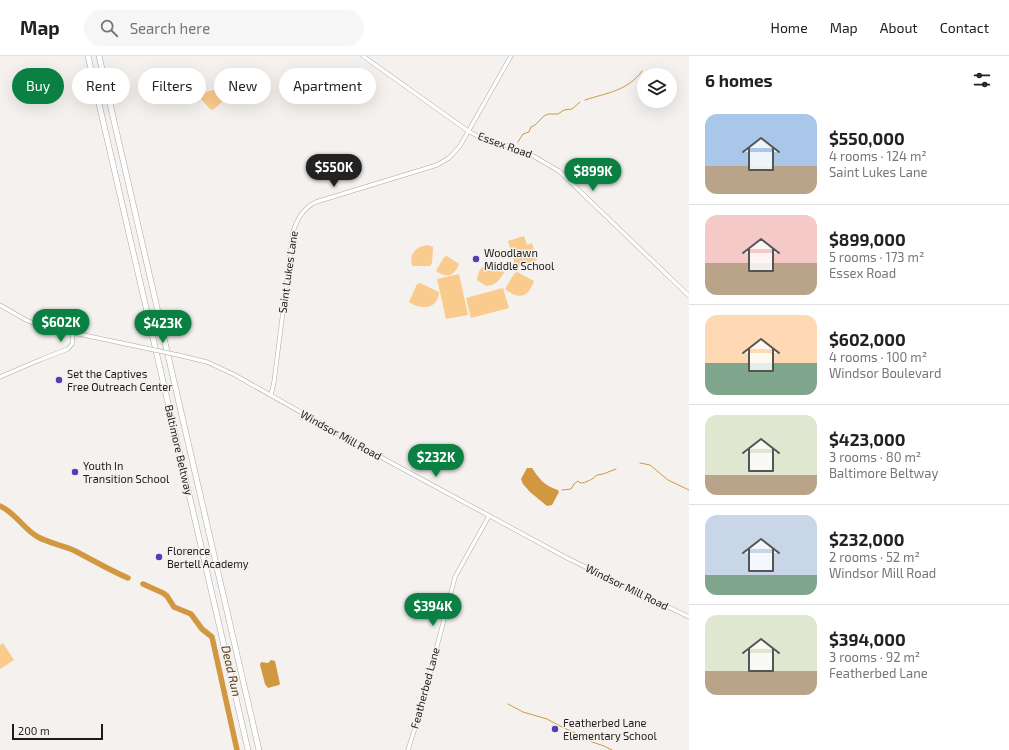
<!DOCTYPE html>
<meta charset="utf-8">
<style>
:root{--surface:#fff;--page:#f6f6f6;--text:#222;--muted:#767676;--line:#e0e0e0;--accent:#0b8043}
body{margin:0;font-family:"Exo 2",sans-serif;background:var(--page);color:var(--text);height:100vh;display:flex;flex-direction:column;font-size:15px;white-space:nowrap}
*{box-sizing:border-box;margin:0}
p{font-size:13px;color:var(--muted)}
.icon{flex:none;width:22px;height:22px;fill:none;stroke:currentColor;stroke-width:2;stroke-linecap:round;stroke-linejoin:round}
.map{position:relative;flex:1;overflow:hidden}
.drawer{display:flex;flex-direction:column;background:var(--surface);width:320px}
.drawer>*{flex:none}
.top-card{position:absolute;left:12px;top:12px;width:380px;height:36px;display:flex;gap:8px}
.fabs{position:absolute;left:637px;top:12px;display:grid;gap:8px}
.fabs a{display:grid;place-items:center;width:40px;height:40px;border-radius:50%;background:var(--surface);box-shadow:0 4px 16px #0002;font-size:20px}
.scale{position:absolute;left:12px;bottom:10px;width:91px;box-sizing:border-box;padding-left:4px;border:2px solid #1d1c1b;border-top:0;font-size:11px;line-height:14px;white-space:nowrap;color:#1d1c1b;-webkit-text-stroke:3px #f4f1ee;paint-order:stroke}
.price{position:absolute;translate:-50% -34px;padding:0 9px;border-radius:14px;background:var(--accent);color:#fff;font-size:13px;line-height:26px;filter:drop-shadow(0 1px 2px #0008)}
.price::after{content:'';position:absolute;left:50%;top:24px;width:12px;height:9px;margin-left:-6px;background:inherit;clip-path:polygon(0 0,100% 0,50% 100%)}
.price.on{background:#222;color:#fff}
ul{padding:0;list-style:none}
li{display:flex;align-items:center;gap:12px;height:100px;padding:0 16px}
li+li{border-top:1px solid var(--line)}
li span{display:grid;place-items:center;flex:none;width:112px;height:80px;border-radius:12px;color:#555}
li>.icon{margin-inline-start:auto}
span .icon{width:48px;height:48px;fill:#fffc;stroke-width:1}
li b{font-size:17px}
h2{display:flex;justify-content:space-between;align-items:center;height:48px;padding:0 16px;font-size:17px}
.pill{padding:0 14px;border-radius:18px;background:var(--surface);box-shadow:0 4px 16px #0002;font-size:14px;line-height:36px}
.pill.on{background:var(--accent);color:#fff}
header{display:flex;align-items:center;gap:24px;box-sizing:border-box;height:56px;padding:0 20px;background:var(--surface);border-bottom:1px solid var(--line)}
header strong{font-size:19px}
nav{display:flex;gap:22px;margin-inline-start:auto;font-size:14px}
.search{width:280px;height:36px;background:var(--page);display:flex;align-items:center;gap:10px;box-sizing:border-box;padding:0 14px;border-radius:22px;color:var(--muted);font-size:15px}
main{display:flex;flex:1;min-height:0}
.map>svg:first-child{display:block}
.green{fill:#f9cb8d}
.water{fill:#d19841}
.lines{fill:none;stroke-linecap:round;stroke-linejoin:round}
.stream{stroke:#d19841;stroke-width:1}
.river{stroke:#d19841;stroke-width:5.5}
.tertiary-casing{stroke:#aca9a6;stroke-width:4.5}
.secondary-casing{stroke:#aca9a6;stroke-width:4.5}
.motorway-casing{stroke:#aca9a6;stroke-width:6}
.tertiary{stroke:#fff;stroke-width:3.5}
.secondary{stroke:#fff;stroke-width:3.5}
.motorway{stroke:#fff;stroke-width:5}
.secondary-bridge-casing{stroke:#aca9a6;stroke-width:4.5;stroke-linecap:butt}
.secondary-bridge{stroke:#fff;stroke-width:3.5}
.poi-dot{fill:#523db5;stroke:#f4f1ee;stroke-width:1.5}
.labels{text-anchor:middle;stroke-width:3;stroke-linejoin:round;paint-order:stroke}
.street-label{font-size:11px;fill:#1d1c1b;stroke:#f4f1ee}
.poi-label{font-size:11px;fill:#1d1c1b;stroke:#f4f1ee;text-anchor:start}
.water-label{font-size:12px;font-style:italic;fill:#513915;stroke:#f4f1ee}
</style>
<header>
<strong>Map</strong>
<div class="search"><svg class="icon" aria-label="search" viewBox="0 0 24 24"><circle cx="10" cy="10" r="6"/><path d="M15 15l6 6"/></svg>Search here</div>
<nav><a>Home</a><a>Map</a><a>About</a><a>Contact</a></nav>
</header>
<main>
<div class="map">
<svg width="689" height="694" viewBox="0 0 689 694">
<rect width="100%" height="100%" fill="#f4f1ee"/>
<g class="green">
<polygon points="183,17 190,19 195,26 183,36 180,35 170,24 176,18"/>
<polygon points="213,34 220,37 224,44 213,54 210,53 200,42 206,36"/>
<polygon points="524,180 527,189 532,187 537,204 516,211 508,185"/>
<path d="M428,189L433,191L432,207L430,210H412C409,198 416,190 428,189Z"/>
<path d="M447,200L459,208C454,220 447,223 436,215L444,201Z"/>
<path d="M491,207L504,216C500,225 495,229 486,230L477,224C478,215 481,209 491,207Z"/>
<path d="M517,216L534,225C528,242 519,244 505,233L514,218Z"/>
<polygon points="459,218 468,259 446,263 437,223"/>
<path d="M420,227L439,236C438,254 420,254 409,246L417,228Z"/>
<polygon points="503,232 509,252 471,262 466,242"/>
<polygon points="3,587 14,604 0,613 0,589"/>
</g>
<g class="water">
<path d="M527,412H532C541,425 544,429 558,434L559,436L552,449L547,450L530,436L523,428L521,423Z"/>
<polygon points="271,604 275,605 280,628 279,629 268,632 265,628 260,609 261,606 268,607"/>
</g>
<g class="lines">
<g class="stream">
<path d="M585,44C606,37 628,35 642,15"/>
<polyline points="518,86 523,78 529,76 531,71 535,69 544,60 548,58 558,58 564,54 572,53 580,46"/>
<polyline points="640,407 650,409 668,424 689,434"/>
<path d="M562,434L571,433L574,428L578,425L580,427C586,427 593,423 597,419L603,418L616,413"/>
<polyline points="508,648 523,656 547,663 562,671 584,681 592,686 604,690 612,694"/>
</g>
<g class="river">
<path d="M0,450C15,456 24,474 38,481C49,487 61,489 73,494C91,503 109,514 128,522"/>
<polyline points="143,528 163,537 167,540 174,551 191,558 202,573 212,581 237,694"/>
</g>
<defs>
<g id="tertiary">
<polyline points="363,0 468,75 485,84 512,91 530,98 559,115 689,240"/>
<path d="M271,339L274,326L293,176C297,163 303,152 316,146L437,109L449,102L460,90L511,0"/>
<polyline points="408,694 420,656 455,521 489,460"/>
</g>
<g id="secondary">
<polyline points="0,249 26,264 41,270 145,292"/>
<polyline points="178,299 207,306 233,318 377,399 569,503 689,561"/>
<polyline points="0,321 42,303 68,293 72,288 73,278"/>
</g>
<g id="motorway">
<polyline points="88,0 248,694"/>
<polyline points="99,0 259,694"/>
</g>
</defs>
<use href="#tertiary" class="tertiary-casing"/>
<use href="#secondary" class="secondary-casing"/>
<use href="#motorway" class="motorway-casing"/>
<use href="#tertiary" class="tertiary"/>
<use href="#secondary" class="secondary"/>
<use href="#motorway" class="motorway"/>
<defs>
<polyline id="secondary-bridge" points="145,292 178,299"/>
</defs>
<use href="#secondary-bridge" class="secondary-bridge-casing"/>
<use href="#secondary-bridge" class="secondary-bridge"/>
</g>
<g class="poi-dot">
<circle cx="476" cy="203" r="4"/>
<circle cx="59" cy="324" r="4"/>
<circle cx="75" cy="416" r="4"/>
<circle cx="159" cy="501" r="4"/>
<circle cx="555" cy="673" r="4"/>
</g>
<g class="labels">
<g class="street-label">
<text transform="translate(505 89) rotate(20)" y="4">Essex Road</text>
<text transform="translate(288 216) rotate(-82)" y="4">Saint Lukes Lane</text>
<text transform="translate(341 379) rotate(29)" y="4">Windsor Mill Road</text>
<text transform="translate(179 394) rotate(77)" y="4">Baltimore Beltway</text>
<text transform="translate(627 531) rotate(26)" y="4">Windsor Mill Road</text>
<text transform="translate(425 632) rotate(-75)" y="4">Featherbed Lane</text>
</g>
<g class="poi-label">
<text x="484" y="201">Woodlawn<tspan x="484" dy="13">Middle School</tspan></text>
<text x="67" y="322">Set the Captives<tspan x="67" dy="13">Free Outreach Center</tspan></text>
<text x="83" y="414">Youth In<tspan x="83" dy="13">Transition School</tspan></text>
<text x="167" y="499">Florence<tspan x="167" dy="13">Bertell Academy</tspan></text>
<text x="563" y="671">Featherbed Lane<tspan x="563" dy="13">Elementary School</tspan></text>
</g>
<g class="water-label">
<text transform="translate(231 615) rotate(77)" y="4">Dead Run</text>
</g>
</g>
</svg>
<div class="fabs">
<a><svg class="icon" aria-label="layers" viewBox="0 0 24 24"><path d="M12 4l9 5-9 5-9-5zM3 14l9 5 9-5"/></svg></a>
</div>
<div class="scale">200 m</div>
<b class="price on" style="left:334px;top:132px">$550K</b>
<b class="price" style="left:593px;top:136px">$899K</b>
<b class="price" style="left:61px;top:287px">$602K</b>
<b class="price" style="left:163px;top:288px">$423K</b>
<b class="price" style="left:436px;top:422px">$232K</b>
<b class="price" style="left:433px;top:571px">$394K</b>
<div class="top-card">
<a class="pill on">Buy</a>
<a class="pill">Rent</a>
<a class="pill">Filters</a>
<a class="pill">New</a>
<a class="pill">Apartment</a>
</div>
</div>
<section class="drawer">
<h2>6 homes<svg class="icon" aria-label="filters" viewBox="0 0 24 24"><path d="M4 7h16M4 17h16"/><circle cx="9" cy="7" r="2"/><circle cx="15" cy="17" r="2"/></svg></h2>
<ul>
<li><span style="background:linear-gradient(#a9c7e8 65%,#b9a48a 0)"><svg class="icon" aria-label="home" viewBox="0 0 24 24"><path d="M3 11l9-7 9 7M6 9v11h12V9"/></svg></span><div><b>$550,000</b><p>4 rooms · 124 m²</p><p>Saint Lukes Lane</p></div></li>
<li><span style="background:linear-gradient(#f6c9c9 60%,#b9a48a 0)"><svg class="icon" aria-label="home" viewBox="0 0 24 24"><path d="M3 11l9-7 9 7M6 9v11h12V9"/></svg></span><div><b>$899,000</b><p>5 rooms · 173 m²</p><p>Essex Road</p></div></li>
<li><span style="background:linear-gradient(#ffd9b3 60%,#7fa58c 0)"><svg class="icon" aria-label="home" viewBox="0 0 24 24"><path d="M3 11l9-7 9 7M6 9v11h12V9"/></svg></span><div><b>$602,000</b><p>4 rooms · 100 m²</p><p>Windsor Boulevard</p></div></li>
<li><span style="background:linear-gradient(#dfe7d0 75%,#b9a48a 0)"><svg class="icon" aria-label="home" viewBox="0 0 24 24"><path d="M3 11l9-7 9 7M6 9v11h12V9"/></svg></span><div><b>$423,000</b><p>3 rooms · 80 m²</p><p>Baltimore Beltway</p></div></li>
<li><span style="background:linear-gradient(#c9d6e8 75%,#7fa58c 0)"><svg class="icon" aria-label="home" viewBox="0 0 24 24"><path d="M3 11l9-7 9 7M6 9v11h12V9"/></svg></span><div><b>$232,000</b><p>2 rooms · 52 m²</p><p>Windsor Mill Road</p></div></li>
<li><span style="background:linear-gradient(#dfe7d0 70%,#b9a48a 0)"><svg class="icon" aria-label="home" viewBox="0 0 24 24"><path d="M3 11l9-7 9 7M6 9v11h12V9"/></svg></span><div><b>$394,000</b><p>3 rooms · 92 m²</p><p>Featherbed Lane</p></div></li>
</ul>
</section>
</main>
